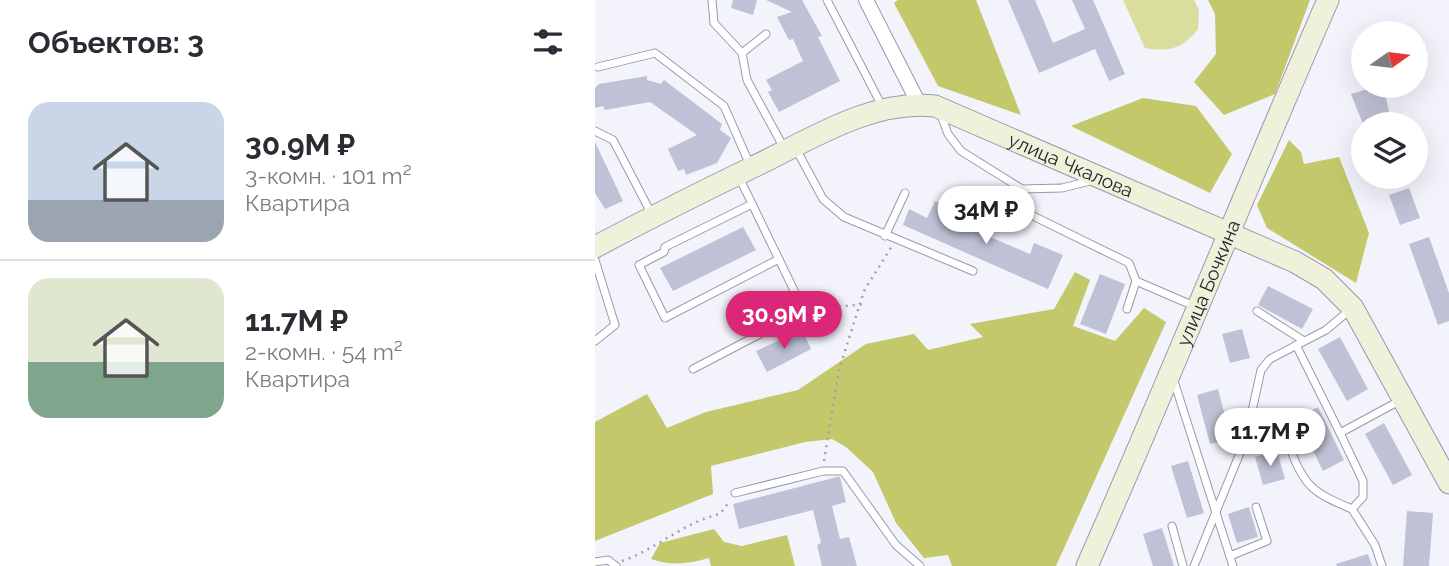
<!DOCTYPE html>
<html lang="ru">
<meta charset="utf-8">
<style>
:root{--surface:#fff;--page:#f2f2f3;--text:#2b2b33;--muted:#7c7c81;--line:#e1e1e2;--accent:#db2777}
body{margin:0;font-family:Raleway,sans-serif;background:var(--page);color:var(--text);height:100vh;display:flex;flex-direction:column;font-size:26px;white-space:nowrap}
*{box-sizing:border-box;margin:0}
p{font-size:23px;color:var(--muted)}
.icon{flex:none;width:38px;height:38px;fill:none;stroke:currentColor;stroke-width:2;stroke-linecap:round;stroke-linejoin:round}
.map{position:relative;flex:1;overflow:hidden}
.drawer{display:flex;flex-direction:column;background:var(--surface);width:595px}
.drawer>*{flex:none}
.needle{width:46px;rotate:76deg}
.tools{position:absolute;left:756px;top:21px;display:grid;gap:14px}
.tools a{display:grid;place-items:center;width:77px;height:77px;border-radius:50%;background:var(--surface);box-shadow:0 7px 28px #0002;font-size:35px}
.price{position:absolute;translate:-50% -60px;padding:0 16px;border-radius:24px;background:#fff;color:#222;font-size:23px;line-height:46px;filter:drop-shadow(0 2px 4px #0008)}
.price::after{content:'';position:absolute;left:50%;top:42px;width:21px;height:16px;margin-left:-10px;background:inherit;clip-path:polygon(0 0,100% 0,50% 100%)}
.price.active{background:var(--accent);color:#fff}
ul{padding:0;list-style:none}
li{display:flex;align-items:center;gap:21px;height:175px;padding:0 28px}
li+li{border-top:2px solid var(--line)}
li span{display:grid;place-items:center;flex:none;width:196px;height:140px;border-radius:21px;color:#555}
li>.icon{margin-inline-start:auto}
span .icon{width:84px;height:84px;fill:#fffc;stroke-width:1}
li b{font-size:30px}
h2{display:flex;justify-content:space-between;align-items:center;height:84px;padding:0 28px;font-size:30px}
main{display:flex;flex:1;min-height:0}
.map>svg:first-child{display:block}
.green{fill:#dade9d}
.forest{fill:#c3c86a}
.building{fill:#bfc2d6}
.lines{fill:none;stroke-linecap:round;stroke-linejoin:round}
.service-casing{stroke:#979aad;stroke-width:9}
.minor-casing{stroke:#979aad;stroke-width:16}
.secondary-casing{stroke:#979aad;stroke-width:23}
.path{stroke:#a1a2aa;stroke-width:2.5;stroke-dasharray:2 5;stroke-linecap:butt}
.service{stroke:#fff;stroke-width:7}
.minor{stroke:#fff;stroke-width:14}
.secondary{stroke:#eff1db;stroke-width:21}
.labels{text-anchor:middle;stroke-width:5;stroke-linejoin:round;paint-order:stroke}
.street-label{font-size:19px;fill:#25262e;stroke:#f2f3fb}
</style>
<main>
<section class="drawer">
<h2>Объектов: 3<svg class="icon" aria-label="filters" viewBox="0 0 24 24"><path d="M4 7h16M4 17h16"/><circle cx="9" cy="7" r="2"/><circle cx="15" cy="17" r="2"/></svg></h2>
<ul>
<li><span style="background:linear-gradient(#c9d6e8 70%,#9aa5b1 0)"><svg class="icon" aria-label="home" viewBox="0 0 24 24"><path d="M3 11l9-7 9 7M6 9v11h12V9"/></svg></span><div><b>30.9M ₽</b><p>3-комн. · 101 m²</p><p>Квартира</p></div></li>
<li><span style="background:linear-gradient(#dfe7d0 60%,#7fa58c 0)"><svg class="icon" aria-label="home" viewBox="0 0 24 24"><path d="M3 11l9-7 9 7M6 9v11h12V9"/></svg></span><div><b>11.7M ₽</b><p>2-комн. · 54 m²</p><p>Квартира</p></div></li>
</ul>
</section>
<div class="map">
<svg width="854" height="566" viewBox="0 0 854 566">
<rect width="100%" height="100%" fill="#f2f3fb"/>
<path class="green" d="M528,0H599L604,10L603,29C588,49 574,52 550,48Z"/>
<g class="forest">
<polygon points="303,0 381,0 426,115 343,86 299,3"/>
<polygon points="613,0 715,0 680,94 629,115 599,82 621,54 620,14"/>
<polygon points="548,98 601,106 637,154 615,193 476,126"/>
<polygon points="694,140 706,152 709,164 744,157 774,233 761,283 672,228 662,205"/>
<polygon points="480,272 495,280 478,326 520,341 549,308 571,322 461,566 357,566 353,555 329,558 301,523 278,472 251,447 237,439 210,442 116,466 118,494 0,541 0,422 52,394 72,428 111,412 203,390 271,344 319,334 333,350 388,337 375,324 459,309"/>
<path d="M119,529L129,542L147,546L192,535L200,566H116L114,558C92,564 77,566 56,559L65,543Z"/>
</g>
<g class="building">
<polygon points="138,0 162,0 158,15 136,8"/>
<polygon points="171,0 207,0 227,36 223,37 245,81 184,112 173,92 177,90 171,80 208,61 198,39 194,40 182,17 197,12"/>
<polygon points="413,0 440,0 458,43 490,29 477,0 498,0 530,74 514,81 500,49 444,73"/>
<polygon points="52,76 52,80 66,84 69,80 127,124 125,130 136,138 122,163 91,175 89,169 83,171 73,149 102,135 55,102 10,110 8,106 0,108 0,88 4,84"/>
<polygon points="783,86 788,86 797,124 768,124 756,94"/>
<polygon points="0,142 28,201 10,209 0,193"/>
<polygon points="814,188 825,218 805,225 794,195"/>
<polygon points="340,201 365,211 360,222 435,254 439,243 468,255 453,289 308,225 314,209 332,218"/>
<polygon points="148,227 161,250 78,291 65,268"/>
<polygon points="834,237 854,293 854,321 843,325 814,244"/>
<polygon points="505,274 530,284 511,334 485,324"/>
<polygon points="673,286 718,309 707,329 663,305"/>
<polygon points="647,329 655,358 635,363 627,334"/>
<polygon points="207,330 216,349 172,372 161,351"/>
<polygon points="745,337 773,389 752,401 723,349"/>
<polygon points="623,389 636,438 615,444 602,395"/>
<polygon points="723,407 749,460 728,471 702,418"/>
<polygon points="789,423 817,475 798,485 770,434"/>
<polygon points="682,451 690,479 668,485 660,457"/>
<polygon points="593,461 609,513 592,518 576,466"/>
<polygon points="242,477 245,477 251,502 237,506 245,539 254,537 262,566 227,566 222,545 226,543 218,510 144,529 138,504"/>
<polygon points="654,507 663,537 642,543 633,514"/>
<polygon points="812,511 838,513 834,566 808,566"/>
<polygon points="567,528 579,566 558,566 548,534"/>
<polygon points="773,554 777,566 742,566 741,564"/>
</g>
<g class="lines">
<defs>
<g id="service">
<polyline points="117,0 119,23 147,53 152,80 190,150"/>
<polyline points="232,0 288,108"/>
<polyline points="147,53 171,34"/>
<polyline points="3,67 60,53 129,106 155,165"/>
<polyline points="346,115 353,134 366,151 427,189 467,188 499,180"/>
<polyline points="0,131 18,140 56,213"/>
<polyline points="200,147 228,199 249,217 378,271"/>
<polyline points="427,189 426,195 432,213 534,263 541,281 599,306"/>
<polyline points="157,204 70,247 69,252 44,265 70,318 184,259"/>
<polyline points="290,236 310,193"/>
<polyline points="0,260 20,325 0,341"/>
<polyline points="532,309 541,281"/>
<polyline points="662,311 709,341"/>
<polyline points="701,345 745,433"/>
<polyline points="98,369 209,311 143,175"/>
<polyline points="578,378 638,566"/>
<path d="M695,448C709,487 719,493 757,509"/>
<polyline points="140,493 228,471 248,471 301,545 325,566"/>
<polyline points="577,526 588,566"/>
<polyline points="635,556 672,541 661,507"/>
<polyline points="0,562 13,560 21,566"/>
<polyline points="599,566 651,438 666,370 675,359 731,330 756,309"/>
<polyline points="787,566 780,545 757,509 768,497 768,481 745,433 806,400"/>
</g>
<polyline id="minor" points="271,0 324,104"/>
<g id="secondary">
<path id="s1" d="M0,247C51,220 102,194 154,169C212,142 274,99 340,106L700,262L729,279L758,308L854,483"/>
<path id="s2" d="M492,566C575,379 651,188 733,0"/>
</g>
</defs>
<use href="#service" class="service-casing"/>
<use href="#minor" class="minor-casing"/>
<use href="#secondary" class="secondary-casing"/>
<g class="path">
<polyline points="216,310 268,304"/>
<polyline points="661,441 685,446"/>
<polyline points="229,461 244,370 269,291 297,246"/>
<path d="M27,561C62,549 89,522 125,514L135,501"/>
</g>
<use href="#service" class="service"/>
<use href="#minor" class="minor"/>
<use href="#secondary" class="secondary"/>
</g>
<g class="labels">
<g class="street-label">
<text dy="7" stroke="none"><textPath href="#s1" startOffset="520">улица Чкалова</textPath></text>
<text dy="7" stroke="none"><textPath href="#s2" startOffset="308">улица Бочкина</textPath></text>
</g>
</g>
</svg>
<div class="tools">
<a><svg class="needle" viewBox="-14 -14 28 28"><path d="M0-13l5 13h-10z" fill="#e53935"/><path d="M0 13l5-13h-10z" fill="#7c7c81"/></svg></a>
<a><svg class="icon" aria-label="layers" viewBox="0 0 24 24"><path d="M12 4l9 5-9 5-9-5zM3 14l9 5 9-5"/></svg></a>
</div>
<b class="price" style="left:391px;top:246px">34M ₽</b>
<b class="price active" style="left:189px;top:351px">30.9M ₽</b>
<b class="price" style="left:675px;top:468px">11.7M ₽</b>
</div>
</main>
